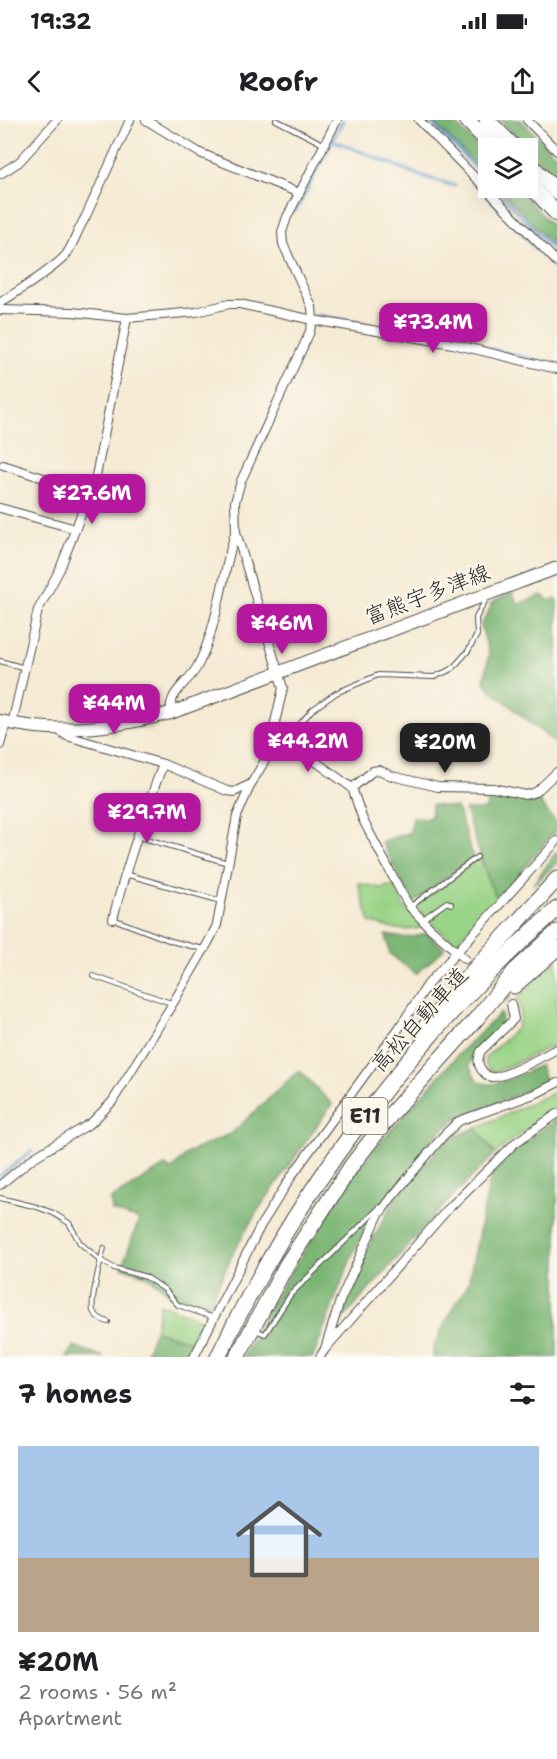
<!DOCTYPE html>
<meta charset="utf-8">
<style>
:root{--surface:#fff;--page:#f6f6f6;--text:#202124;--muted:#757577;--accent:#b5179e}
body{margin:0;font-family:"Shantell Sans","Klee One",sans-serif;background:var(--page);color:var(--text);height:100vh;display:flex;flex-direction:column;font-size:22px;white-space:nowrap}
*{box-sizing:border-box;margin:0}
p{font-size:20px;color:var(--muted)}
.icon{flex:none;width:33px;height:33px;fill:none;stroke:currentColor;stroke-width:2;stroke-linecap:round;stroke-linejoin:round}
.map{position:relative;height:1237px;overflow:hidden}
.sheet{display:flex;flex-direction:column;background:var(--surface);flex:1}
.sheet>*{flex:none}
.tools{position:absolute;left:478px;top:18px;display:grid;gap:12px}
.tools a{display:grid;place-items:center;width:60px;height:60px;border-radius:0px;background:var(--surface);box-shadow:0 6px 24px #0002;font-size:30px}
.price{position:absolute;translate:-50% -51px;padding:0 14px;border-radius:12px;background:var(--accent);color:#fff;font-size:20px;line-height:39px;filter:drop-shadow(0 2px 3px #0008)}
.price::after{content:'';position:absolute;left:50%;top:36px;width:18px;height:14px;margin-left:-9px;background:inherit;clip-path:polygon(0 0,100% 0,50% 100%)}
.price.selected{background:#222;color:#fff}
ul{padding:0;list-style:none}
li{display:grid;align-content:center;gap:12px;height:318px;padding:0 18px}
li span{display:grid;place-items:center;height:186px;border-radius:0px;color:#555}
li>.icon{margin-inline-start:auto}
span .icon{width:108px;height:108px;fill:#fffc;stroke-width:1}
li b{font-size:26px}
h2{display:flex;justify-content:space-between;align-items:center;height:72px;padding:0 18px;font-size:26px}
.status{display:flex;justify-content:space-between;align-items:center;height:42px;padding:0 30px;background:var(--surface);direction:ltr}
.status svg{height:16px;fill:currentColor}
header{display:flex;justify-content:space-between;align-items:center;height:78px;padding:0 18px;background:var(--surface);font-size:27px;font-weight:700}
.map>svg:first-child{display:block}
.green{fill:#99d386;stroke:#627f58;stroke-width:1.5}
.forest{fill:#7ab573;stroke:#52704f;stroke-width:1.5}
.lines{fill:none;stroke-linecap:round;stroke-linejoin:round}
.stream{stroke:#689fd6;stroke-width:3}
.street-tunnel{stroke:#cdc4b1;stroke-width:8;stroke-dasharray:8 4;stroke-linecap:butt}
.lane-casing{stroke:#494844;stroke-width:6}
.street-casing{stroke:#494844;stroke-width:10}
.secondary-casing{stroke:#494844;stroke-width:14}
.highway-casing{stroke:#494844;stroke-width:17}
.lane{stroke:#fff;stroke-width:4}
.street{stroke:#fff;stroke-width:8}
.secondary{stroke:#fff;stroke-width:12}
.highway{stroke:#fff;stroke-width:15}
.labels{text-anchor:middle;stroke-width:4.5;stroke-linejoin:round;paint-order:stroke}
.shield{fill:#fbf7ec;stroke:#696865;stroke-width:1.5}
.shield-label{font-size:21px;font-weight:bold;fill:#2b2b2b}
.street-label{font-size:22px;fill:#2b2b2b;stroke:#fbf7ec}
</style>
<div class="status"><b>19:32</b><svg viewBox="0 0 49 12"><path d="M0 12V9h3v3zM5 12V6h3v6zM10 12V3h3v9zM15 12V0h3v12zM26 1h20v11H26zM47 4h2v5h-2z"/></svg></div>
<header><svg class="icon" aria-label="back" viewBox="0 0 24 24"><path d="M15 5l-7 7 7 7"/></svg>Roofr<svg class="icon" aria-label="share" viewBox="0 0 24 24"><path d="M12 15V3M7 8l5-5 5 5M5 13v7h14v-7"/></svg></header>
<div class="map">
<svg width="557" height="1237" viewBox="0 0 557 1237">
<rect width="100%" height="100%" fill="#fbf7ec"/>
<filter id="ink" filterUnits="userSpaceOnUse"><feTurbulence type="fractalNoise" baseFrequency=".0167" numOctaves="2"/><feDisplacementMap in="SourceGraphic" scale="12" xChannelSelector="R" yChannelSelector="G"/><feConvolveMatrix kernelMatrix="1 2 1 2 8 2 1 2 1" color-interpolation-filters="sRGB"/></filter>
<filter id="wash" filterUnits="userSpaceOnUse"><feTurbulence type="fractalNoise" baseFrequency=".008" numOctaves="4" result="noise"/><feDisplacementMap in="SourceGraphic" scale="24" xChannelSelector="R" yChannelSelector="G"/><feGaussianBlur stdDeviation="1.35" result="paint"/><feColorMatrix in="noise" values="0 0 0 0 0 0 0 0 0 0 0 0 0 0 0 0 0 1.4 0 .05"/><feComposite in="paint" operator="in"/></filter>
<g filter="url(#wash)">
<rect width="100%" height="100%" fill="#f5ead3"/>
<g class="green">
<polygon points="480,737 490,765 498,779 456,823 426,798 416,786"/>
<path d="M358,763L380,768L393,765L403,785L423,807C404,813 388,808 370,802Z"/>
<path d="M557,839V924L498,951H492C487,948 483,943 486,937L516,909C522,897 522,889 517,878Z"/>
<polygon points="557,971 557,990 514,1018 495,1034 476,1008"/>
<polygon points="160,1184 204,1200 194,1222 155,1211"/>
</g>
<g class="forest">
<polygon points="431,0 452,0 489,38 489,58"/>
<polygon points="500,0 521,0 557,37 557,59"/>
<polygon points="498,68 517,68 557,111 557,129"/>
<polygon points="512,472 518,484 542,475 549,481 556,479 557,481 557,625 489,568 484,562 489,534 481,505 492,485 490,484"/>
<polygon points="488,672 526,679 536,678 557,704 557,709 498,779 490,765 465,690 486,690"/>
<polygon points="432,685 457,688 473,737 413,783 381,722 410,712 413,697 430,698"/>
<polygon points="557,731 557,743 533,765"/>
<path d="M427,813L444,829L416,854L390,834L386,815C401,818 412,819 427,813Z"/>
<path d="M501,893C506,910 485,921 475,932C472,936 471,941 469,946C472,951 474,959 480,962C493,970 527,952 540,945L546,964L459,997L435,1016L395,1067L372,1100L352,1135L313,1237H243L271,1183L358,1048L461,931Z"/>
<polygon points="299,950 332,984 256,1093 234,1131 207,1189 174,1177 147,1156 122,1147 139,1100 112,1091 111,1079 165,1046 171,1050 188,1033 232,1013"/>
<polygon points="557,998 557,1237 433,1237 433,1228 447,1199 468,1164 491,1055 521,1024"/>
<polygon points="476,1008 495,1034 445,1084 333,1210 355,1151 397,1076 438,1029 454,1017"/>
<polygon points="155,1211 194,1222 187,1237 144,1237"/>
<polygon points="73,1226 104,1237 67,1237"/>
</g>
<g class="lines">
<g class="stream">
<polyline points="429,0 489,62"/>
<polyline points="332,20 419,55 455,66"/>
<polyline points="494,68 557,133"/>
<polyline points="493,82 557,151"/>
<polyline points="296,91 343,0"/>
<polyline points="316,195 438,217"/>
<polyline points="462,222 557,245"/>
<polyline points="528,467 557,456"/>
<polyline points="0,1056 32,1031"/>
</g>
</g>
</g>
<g filter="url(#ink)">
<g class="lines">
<polyline class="street-tunnel" points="483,857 511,884"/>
<defs>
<g id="lane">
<polyline points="276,0 323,24"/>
<polyline points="0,541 25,548"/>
<polyline points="270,634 286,620 312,590 336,573 378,555 434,557 452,549 468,531 477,515 476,498 487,477"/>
<polyline points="137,716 228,743"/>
<polyline points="125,754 221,781"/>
<polyline points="410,787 477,737"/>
<polyline points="113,799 171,821 203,829"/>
<polyline points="423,799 447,782 451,784"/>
<polyline points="93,856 171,883"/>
<polyline points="0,1078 37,1087 53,1093 69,1103 80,1123 100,1140 114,1148 146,1157 164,1169 178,1185 214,1198"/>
<path d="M104,1128C101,1138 90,1183 93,1191C96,1197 102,1200 108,1202"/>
<polyline points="260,1212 265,1214 291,1174 380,1087"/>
</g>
<g id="street">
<polyline points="146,0 200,33 299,73"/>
<polyline points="419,0 557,142"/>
<polyline points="527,0 557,31"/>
<polyline points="0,54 19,42 57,0"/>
<path d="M0,183C19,170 50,152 65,136C72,128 78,109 85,98L130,0"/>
<polyline points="0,190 72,192 127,198 196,192 229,184 240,184 313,200 453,224 557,249"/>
<polyline points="3,345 90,373"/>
<polyline points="0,388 76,409"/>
<path d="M171,593C167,573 189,562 197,547C218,507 222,456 235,413"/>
<polyline points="12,604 38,490 60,449 96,356 127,198"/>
<polyline points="58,610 67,616 163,644 227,671 234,672 251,664"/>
<polyline points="273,615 286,620 352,668 363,700 402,774 410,787 430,808 465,839"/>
<polyline points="0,625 6,603"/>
<polyline points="352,668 373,651 379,650 392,656 438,667 493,668 526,675 536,672 557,652"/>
<path d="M113,799C126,746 144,695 163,644"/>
<path d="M511,884L514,899L481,931C478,938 477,943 481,949C484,953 486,956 492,957C504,959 544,935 557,929"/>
<polyline points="0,1065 33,1038 91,1003 112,982 173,883 209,821 217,805 237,696 251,664 267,637 283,568 236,412 235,382 241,361 309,214 313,200 312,187 283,124 282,112 287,97 337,0"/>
<polyline points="325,1229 340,1181 378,1096 392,1077 444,1015 459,1001 537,973 557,963"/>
<polyline points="194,1237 261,1105 293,1054 399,908 428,864 557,721"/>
<polyline points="320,1237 325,1229 448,1089 515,1023 557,994"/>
</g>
<path id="secondary" d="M0,601C62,615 111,608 171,593L557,448"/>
<g id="highway">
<polyline points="467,0 494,28"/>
<polyline points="487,0 515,28"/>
<polyline points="528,42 557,72"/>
<polyline points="528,63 557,94"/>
<polyline points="514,866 557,828"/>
<polyline points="421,912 471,853 557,759"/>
<path d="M218,1237C299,1067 416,913 557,789"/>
<polyline points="237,1237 287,1144 352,1045 392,993 477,898 515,851 557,812"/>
</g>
</defs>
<use href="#lane" class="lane-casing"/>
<use href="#street" class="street-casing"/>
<use href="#secondary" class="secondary-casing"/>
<use href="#highway" class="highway-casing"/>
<use href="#lane" class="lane"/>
<use href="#street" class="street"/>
<use href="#secondary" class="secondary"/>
<use href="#highway" class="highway"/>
</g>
</g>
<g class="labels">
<rect class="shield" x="342.5" y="978" width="45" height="36" rx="4.5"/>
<g class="shield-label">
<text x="365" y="1003">E11</text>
</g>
<g class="street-label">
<text transform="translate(427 474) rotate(-21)" y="8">富熊宇多津線</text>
<text transform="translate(419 899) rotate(-48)" y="8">高松自動車道</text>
</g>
</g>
</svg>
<div class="tools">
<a><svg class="icon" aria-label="layers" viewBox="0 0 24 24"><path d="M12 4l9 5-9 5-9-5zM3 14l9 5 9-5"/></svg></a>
</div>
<b class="price" style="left:433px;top:234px">¥73.4M</b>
<b class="price" style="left:92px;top:405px">¥27.6M</b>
<b class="price" style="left:282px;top:535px">¥46M</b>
<b class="price" style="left:114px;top:615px">¥44M</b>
<b class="price" style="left:308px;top:653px">¥44.2M</b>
<b class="price selected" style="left:445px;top:654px">¥20M</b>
<b class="price" style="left:147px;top:724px">¥29.7M</b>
</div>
<section class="sheet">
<h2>7 homes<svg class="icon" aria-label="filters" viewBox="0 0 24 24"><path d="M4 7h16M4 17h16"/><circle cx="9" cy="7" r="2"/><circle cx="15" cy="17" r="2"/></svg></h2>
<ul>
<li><span style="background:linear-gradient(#a9c7e8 60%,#b9a48a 0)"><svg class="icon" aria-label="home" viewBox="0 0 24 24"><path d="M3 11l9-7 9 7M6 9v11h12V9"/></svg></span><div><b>¥20M</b><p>2 rooms · 56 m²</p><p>Apartment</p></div></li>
</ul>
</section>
